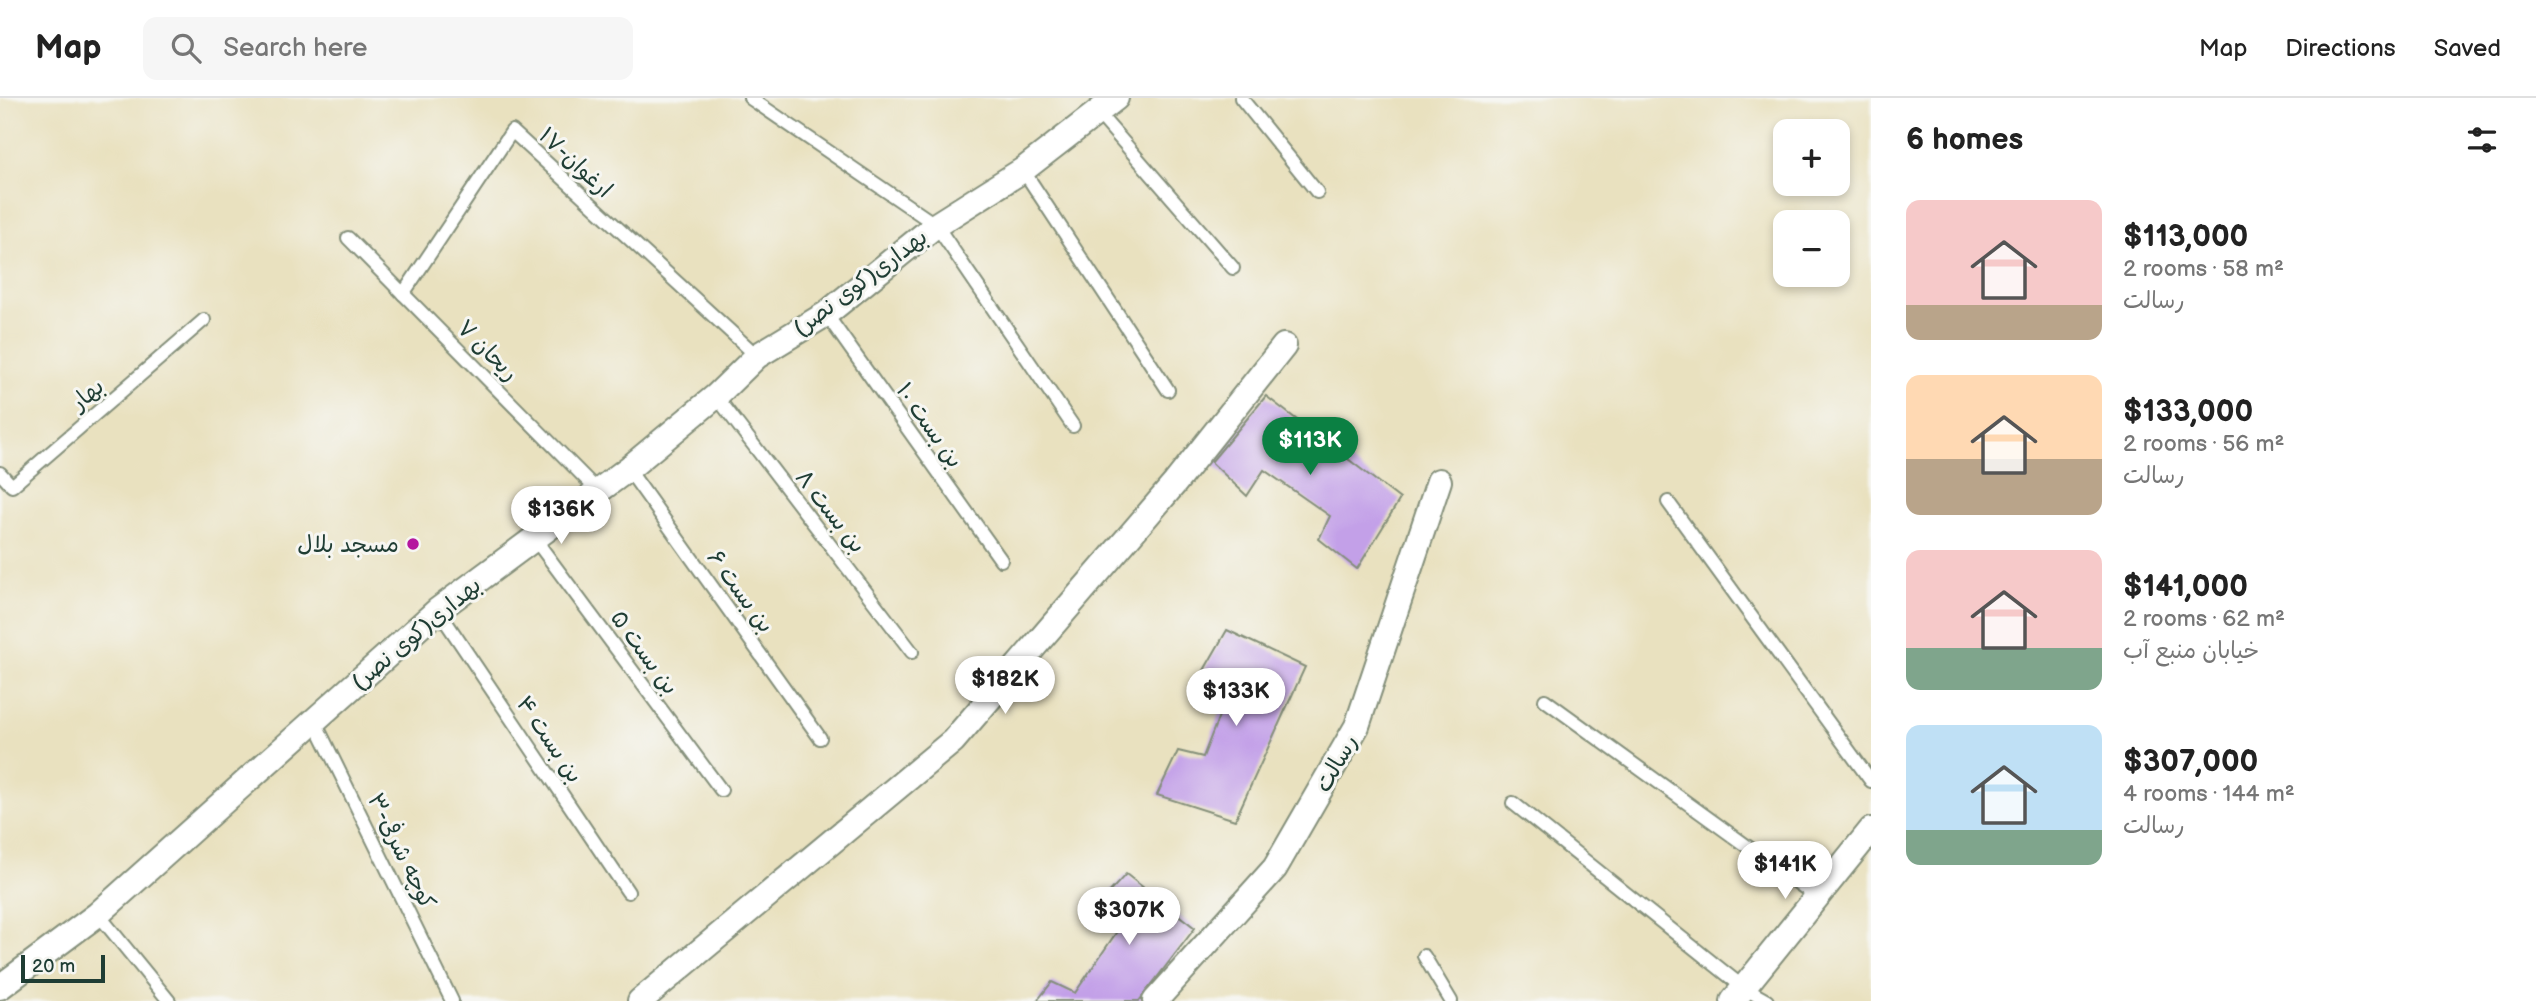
<!DOCTYPE html>
<meta charset="utf-8">
<style>
:root{--surface:#fff;--page:#f6f6f6;--text:#222;--muted:#767676;--line:#e0e0e0;--accent:#0b8043}
body{margin:0;font-family:"Balsamiq Sans","Playpen Sans Arabic",sans-serif;background:var(--page);color:var(--text);height:100vh;display:flex;flex-direction:column;font-size:26px;white-space:nowrap}
*{box-sizing:border-box;margin:0}
p{font-size:23px;color:var(--muted)}
.icon{flex:none;width:38px;height:38px;fill:none;stroke:currentColor;stroke-width:2;stroke-linecap:round;stroke-linejoin:round}
.map{position:relative;flex:1;overflow:hidden}
.side{display:flex;flex-direction:column;background:var(--surface);width:665px}
.side>*{flex:none}
.controls{position:absolute;left:1773px;top:21px;display:grid;gap:14px}
.controls a{display:grid;place-items:center;width:77px;height:77px;border-radius:14px;background:var(--surface);box-shadow:0 4px 10px #0003;font-size:35px}
.scale{position:absolute;left:21px;bottom:18px;width:84px;box-sizing:border-box;padding-left:7px;border:4px solid #1f3d34;border-top:0;font-size:19px;line-height:24px;white-space:nowrap;color:#1f3d34;-webkit-text-stroke:5px #f6f6f2;paint-order:stroke}
.price{position:absolute;translate:-50% -60px;padding:0 16px;border-radius:24px;background:#fff;color:#222;font-size:23px;line-height:46px;filter:drop-shadow(0 2px 4px #0008)}
.price::after{content:'';position:absolute;left:50%;top:42px;width:21px;height:16px;margin-left:-10px;background:inherit;clip-path:polygon(0 0,100% 0,50% 100%)}
.price.selected{background:var(--accent);color:#fff}
ul{padding:0;list-style:none}
li{display:flex;align-items:center;gap:21px;height:175px;padding:0 35px}
li span{display:grid;place-items:center;flex:none;width:196px;height:140px;border-radius:14px;color:#555}
li>.icon{margin-inline-start:auto}
span .icon{width:84px;height:84px;fill:#fffc;stroke-width:1}
li b{font-size:30px}
h2{display:flex;justify-content:space-between;align-items:center;height:84px;padding:0 35px;font-size:30px}
header{display:flex;align-items:center;gap:42px;box-sizing:border-box;height:98px;padding:0 35px;background:var(--surface);border-bottom:2px solid var(--line)}
header strong{font-size:33px}
nav{display:flex;gap:38px;margin-inline-start:auto;font-size:24px}
.search{width:490px;height:63px;background:var(--page);display:flex;align-items:center;gap:18px;box-sizing:border-box;padding:0 24px;border-radius:14px;color:var(--muted);font-size:26px}
main{display:flex;flex:1;min-height:0}
.map>svg:first-child{display:block}
.building{fill:#c3a0e8}
.lines{fill:none;stroke-linecap:round;stroke-linejoin:round}
.lane-casing{stroke:#848f7a;stroke-width:16}
.street-casing{stroke:#848f7a;stroke-width:28}
.lane{stroke:#fff;stroke-width:12}
.street{stroke:#fff;stroke-width:24}
.poi-dot{fill:#b5179e;stroke:#f6f6f2;stroke-width:2.5}
.labels{text-anchor:middle;stroke-width:6;stroke-linejoin:round;paint-order:stroke}
.street-label{font-size:23px;fill:#1f3d34;stroke:#f6f6f2}
.poi-label{font-size:23px;fill:#1f3d34;stroke:#f6f6f2;text-anchor:end}
</style>
<header>
<strong>Map</strong>
<div class="search"><svg class="icon" aria-label="search" viewBox="0 0 24 24"><circle cx="10" cy="10" r="6"/><path d="M15 15l6 6"/></svg>Search here</div>
<nav><a>Map</a><a>Directions</a><a>Saved</a></nav>
</header>
<main>
<div class="map">
<svg width="1871" height="903" viewBox="0 0 1871 903">
<rect width="100%" height="100%" fill="#f6f6f2"/>
<filter id="ink" filterUnits="userSpaceOnUse"><feTurbulence type="fractalNoise" baseFrequency=".0143" numOctaves="2"/><feDisplacementMap in="SourceGraphic" scale="14" xChannelSelector="R" yChannelSelector="G"/><feConvolveMatrix kernelMatrix="1 2 1 2 8 2 1 2 1" color-interpolation-filters="sRGB"/></filter>
<filter id="wash" filterUnits="userSpaceOnUse"><feTurbulence type="fractalNoise" baseFrequency=".00686" numOctaves="4" result="noise"/><feDisplacementMap in="SourceGraphic" scale="28" xChannelSelector="R" yChannelSelector="G"/><feGaussianBlur stdDeviation="1.57" result="paint"/><feColorMatrix in="noise" values="0 0 0 0 0 0 0 0 0 0 0 0 0 0 0 0 0 1.4 0 .05"/><feComposite in="paint" operator="in"/></filter>
<g filter="url(#wash)">
<rect width="100%" height="100%" fill="#e9e1bf"/>
<g id="blocks">
<g class="building">
<polygon points="1266,298 1400,401 1357,471 1319,441 1330,418 1264,372 1247,398 1211,364"/>
<polygon points="1227,532 1305,569 1235,722 1157,697 1178,653 1203,659 1232,584 1203,574"/>
<polygon points="1126,776 1195,830 1139,903 1037,903 1052,884 1075,895 1120,829 1093,812"/>
</g>
</g>
</g>
<g filter="url(#ink)">
<use href="#blocks" fill-opacity="0" stroke="#848f7a" stroke-width="2"/>
<g class="lines">
<defs>
<g id="lane">
<polyline points="750,0 936,127 1073,328"/>
<polyline points="1241,0 1317,94"/>
<polyline points="1098,15 1233,170"/>
<polyline points="1023,72 1168,292"/>
<polyline points="348,140 598,393"/>
<polyline points="403,196 512,33 757,258"/>
<polyline points="826,216 1001,462"/>
<polyline points="716,298 912,554"/>
<polyline points="628,371 820,640"/>
<polyline points="0,375 12,388 204,222"/>
<polyline points="1668,404 1871,683"/>
<polyline points="534,440 721,692"/>
<polyline points="438,512 628,794"/>
<polyline points="1545,602 1817,799"/>
<polyline points="314,622 452,903"/>
<polyline points="1513,705 1744,890 1767,903"/>
<polyline points="98,816 169,903"/>
<polyline points="1424,858 1451,903"/>
</g>
<g id="street">
<polyline points="0,889 98,816 438,512 628,371 716,298 757,258 826,216 936,127 1023,72 1116,0"/>
<polyline points="640,903 953,643 1175,385 1284,248"/>
<polyline points="1155,903 1275,770 1357,628 1439,383"/>
<polyline points="1733,903 1871,732"/>
</g>
</defs>
<use href="#lane" class="lane-casing"/>
<use href="#street" class="street-casing"/>
<use href="#lane" class="lane"/>
<use href="#street" class="street"/>
</g>
</g>
<circle class="poi-dot" cx="413" cy="446" r="7"/>
<g class="labels">
<g class="street-label">
<text transform="translate(576 64) rotate(43)" y="8">ارغوان-۱۷</text>
<text transform="translate(860 184) rotate(-37)" y="8">بهداری(کوی نصر)</text>
<text transform="translate(488 252) rotate(45)" y="8">ریحان ۷</text>
<text transform="translate(87 296) rotate(-41)" y="8">بهار</text>
<text transform="translate(930 327) rotate(55)" y="8">بن بست ۱۰</text>
<text transform="translate(831 413) rotate(52)" y="8">بن بست ۸</text>
<text transform="translate(741 493) rotate(54)" y="8">بن بست ۶</text>
<text transform="translate(416 535) rotate(-40)" y="8">بهداری(کوی نصر)</text>
<text transform="translate(645 554) rotate(54)" y="8">بن بست ۵</text>
<text transform="translate(550 641) rotate(56)" y="8">بن بست ۴</text>
<text transform="translate(1336 665) rotate(-60)" y="8">رسالت</text>
<text transform="translate(402 753) rotate(64)" y="8">کوچه شرفی-۳</text>
</g>
<g class="poi-label">
<text x="399" y="454">مسجد بلال</text>
</g>
</g>
</svg>
<div class="controls">
<a>+</a>
<a>−</a>
</div>
<div class="scale">20 m</div>
<b class="price selected" style="left:1310px;top:379px">$113K</b>
<b class="price" style="left:561px;top:448px">$136K</b>
<b class="price" style="left:1005px;top:618px">$182K</b>
<b class="price" style="left:1236px;top:630px">$133K</b>
<b class="price" style="left:1785px;top:803px">$141K</b>
<b class="price" style="left:1129px;top:849px">$307K</b>
</div>
<section class="side">
<h2>6 homes<svg class="icon" aria-label="filters" viewBox="0 0 24 24"><path d="M4 7h16M4 17h16"/><circle cx="9" cy="7" r="2"/><circle cx="15" cy="17" r="2"/></svg></h2>
<ul>
<li><span style="background:linear-gradient(#f6c9c9 75%,#b9a48a 0)"><svg class="icon" aria-label="home" viewBox="0 0 24 24"><path d="M3 11l9-7 9 7M6 9v11h12V9"/></svg></span><div><b>$113,000</b><p>2 rooms · 58 m²</p><p>رسالت</p></div></li>
<li><span style="background:linear-gradient(#ffd9b3 60%,#b9a48a 0)"><svg class="icon" aria-label="home" viewBox="0 0 24 24"><path d="M3 11l9-7 9 7M6 9v11h12V9"/></svg></span><div><b>$133,000</b><p>2 rooms · 56 m²</p><p>رسالت</p></div></li>
<li><span style="background:linear-gradient(#f6c9c9 70%,#7fa58c 0)"><svg class="icon" aria-label="home" viewBox="0 0 24 24"><path d="M3 11l9-7 9 7M6 9v11h12V9"/></svg></span><div><b>$141,000</b><p>2 rooms · 62 m²</p><p>خیابان منبع آب</p></div></li>
<li><span style="background:linear-gradient(#bfe0f5 75%,#7fa58c 0)"><svg class="icon" aria-label="home" viewBox="0 0 24 24"><path d="M3 11l9-7 9 7M6 9v11h12V9"/></svg></span><div><b>$307,000</b><p>4 rooms · 144 m²</p><p>رسالت</p></div></li>
</ul>
</section>
</main>
